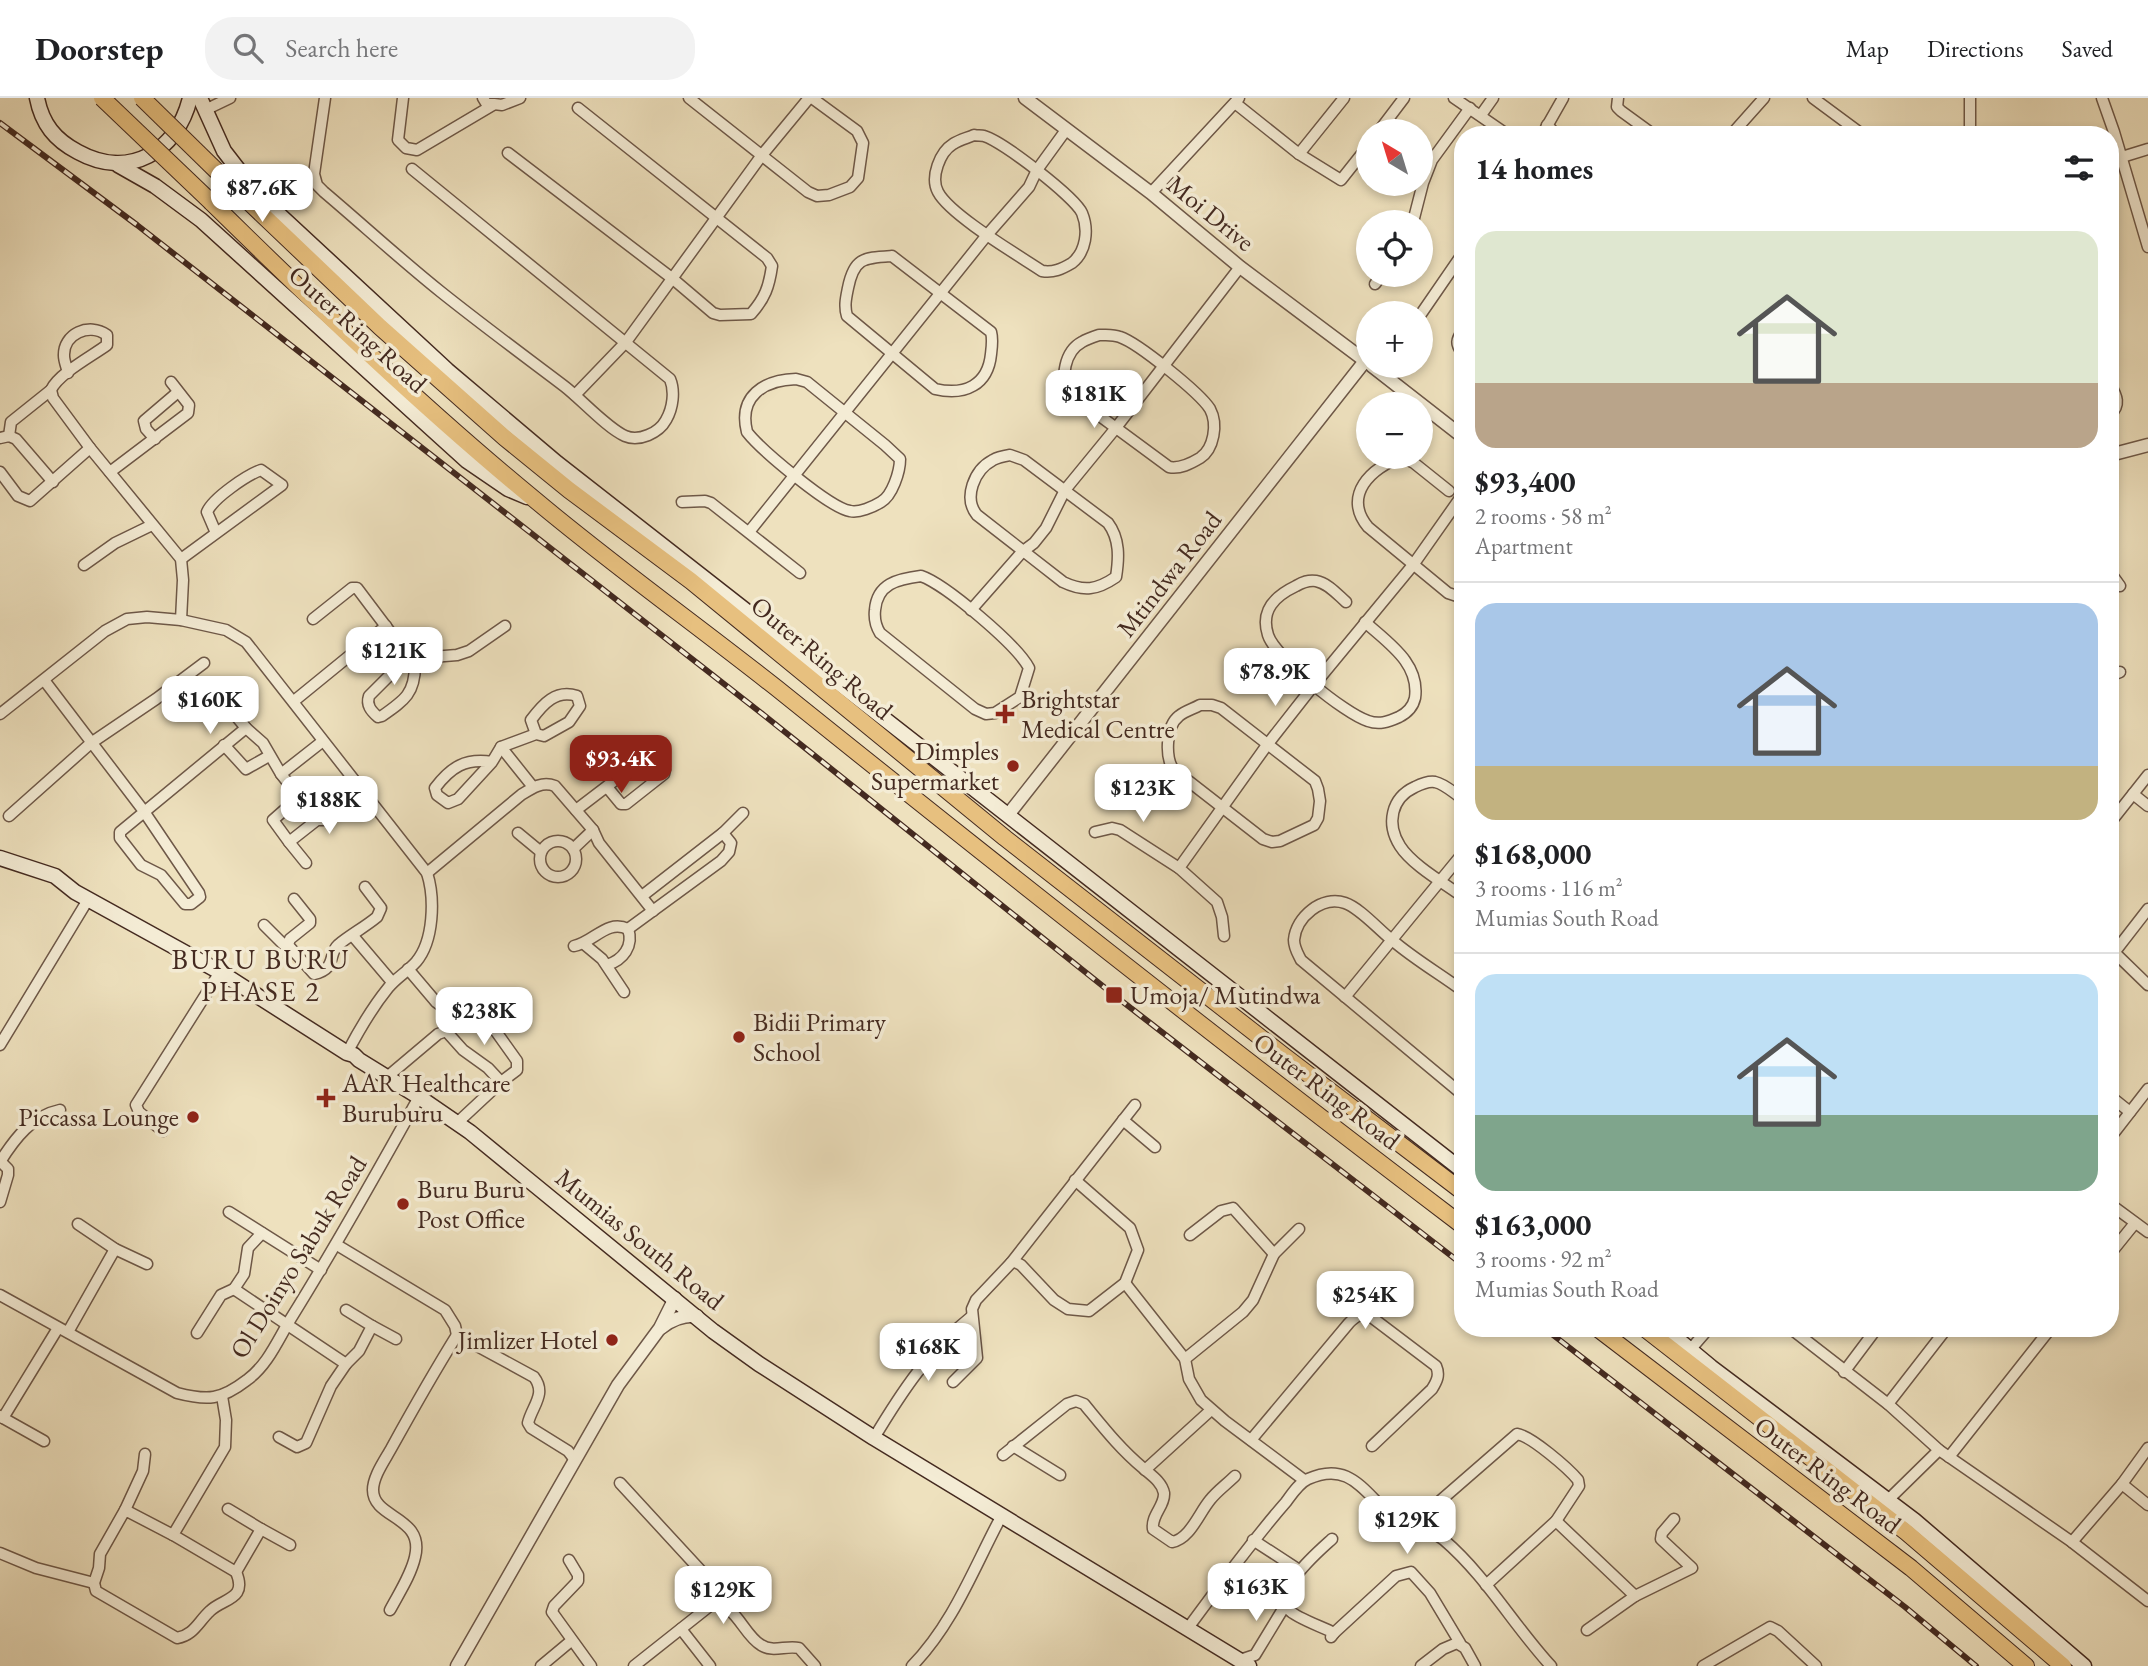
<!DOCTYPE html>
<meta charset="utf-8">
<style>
:root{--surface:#fff;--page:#f2f2f2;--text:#202124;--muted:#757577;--line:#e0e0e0;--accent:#8f2418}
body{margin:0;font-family:"EB Garamond",serif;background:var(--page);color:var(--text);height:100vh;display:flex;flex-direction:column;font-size:26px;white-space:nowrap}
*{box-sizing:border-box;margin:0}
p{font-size:23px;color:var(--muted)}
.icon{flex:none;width:38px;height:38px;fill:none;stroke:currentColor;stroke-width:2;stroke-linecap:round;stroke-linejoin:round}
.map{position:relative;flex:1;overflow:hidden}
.panel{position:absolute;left:1454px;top:28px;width:665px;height:1211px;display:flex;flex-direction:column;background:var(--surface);border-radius:28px;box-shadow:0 4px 10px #0003}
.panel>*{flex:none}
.needle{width:46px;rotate:322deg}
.tools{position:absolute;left:1356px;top:21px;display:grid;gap:14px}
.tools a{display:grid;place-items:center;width:77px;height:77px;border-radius:50%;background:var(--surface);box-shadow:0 4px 10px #0003;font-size:35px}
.price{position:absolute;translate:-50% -60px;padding:0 16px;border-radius:14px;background:#fff;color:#222;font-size:23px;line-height:46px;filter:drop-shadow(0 2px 4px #0008)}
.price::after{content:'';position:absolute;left:50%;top:42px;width:21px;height:16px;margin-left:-10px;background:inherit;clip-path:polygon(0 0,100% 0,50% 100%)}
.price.current{background:var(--accent);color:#fff}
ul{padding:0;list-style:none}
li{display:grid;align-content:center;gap:14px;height:371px;padding:0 21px}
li+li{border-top:2px solid var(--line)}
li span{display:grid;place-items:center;height:217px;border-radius:21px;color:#555}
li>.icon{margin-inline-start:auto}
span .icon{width:126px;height:126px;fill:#fffc;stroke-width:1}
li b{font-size:30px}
h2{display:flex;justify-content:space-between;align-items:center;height:84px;padding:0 21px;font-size:30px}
header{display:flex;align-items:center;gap:42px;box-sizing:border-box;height:98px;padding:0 35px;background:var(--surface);border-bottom:2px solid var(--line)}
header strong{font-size:33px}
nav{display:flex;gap:38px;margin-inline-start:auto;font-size:24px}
.search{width:490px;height:63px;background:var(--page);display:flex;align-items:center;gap:18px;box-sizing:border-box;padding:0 24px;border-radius:28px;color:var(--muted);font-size:26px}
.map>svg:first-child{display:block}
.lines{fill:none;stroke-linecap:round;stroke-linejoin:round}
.minor-casing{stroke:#6e5848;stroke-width:13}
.tertiary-casing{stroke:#6e5848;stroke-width:15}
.secondary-casing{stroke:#442a20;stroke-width:17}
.primary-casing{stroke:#442a20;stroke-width:18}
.minor{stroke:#f4ecd5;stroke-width:10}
.tertiary{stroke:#f4ecd5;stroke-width:12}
.secondary{stroke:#f4ecd5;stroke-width:14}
.primary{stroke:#e7c07f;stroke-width:16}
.rail-casing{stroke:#442a20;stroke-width:6}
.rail{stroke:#f4ecd5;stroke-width:3.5;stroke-dasharray:10;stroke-linecap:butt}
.primary-bridge-casing{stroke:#442a20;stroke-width:18;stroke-linecap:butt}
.primary-bridge{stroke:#e7c07f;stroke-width:16}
.poi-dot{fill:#8f2418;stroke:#f4ecd5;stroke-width:2.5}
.labels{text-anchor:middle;stroke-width:7;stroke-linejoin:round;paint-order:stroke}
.street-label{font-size:26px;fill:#442a20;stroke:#f4ecd5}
.poi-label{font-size:26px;fill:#442a20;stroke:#f4ecd5;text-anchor:start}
.neighbourhood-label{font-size:28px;letter-spacing:2px;fill:#442a20;stroke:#f4ecd5}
</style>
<header>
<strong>Doorstep</strong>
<div class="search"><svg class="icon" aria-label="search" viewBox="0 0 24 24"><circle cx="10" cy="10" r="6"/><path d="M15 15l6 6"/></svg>Search here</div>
<nav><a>Map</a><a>Directions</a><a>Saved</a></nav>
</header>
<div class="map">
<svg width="2148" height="1568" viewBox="0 0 2148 1568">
<rect width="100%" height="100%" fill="#eee1be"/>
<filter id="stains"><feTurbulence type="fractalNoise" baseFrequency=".00286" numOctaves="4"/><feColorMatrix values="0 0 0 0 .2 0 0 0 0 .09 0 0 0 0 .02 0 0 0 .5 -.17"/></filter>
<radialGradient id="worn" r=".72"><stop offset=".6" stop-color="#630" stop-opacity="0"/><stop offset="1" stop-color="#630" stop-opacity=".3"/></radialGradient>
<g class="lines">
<defs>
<g id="minor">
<path d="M325,0L314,76L317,87L324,94C363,127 401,162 441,194C481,226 523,257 564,288C581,301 607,330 625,338C639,344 659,335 666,322C673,310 675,293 670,281L412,71"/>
<polyline points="403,0 398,42 406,50 417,52 493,7"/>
<polyline points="483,0 486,5 502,7 520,0"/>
<polyline points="689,0 808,94 817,98 829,97 850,89 858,80 863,45 857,33 812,0"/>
<polyline points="1454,0 1508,37"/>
<polyline points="1618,0 1617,9 1621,13 1654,37"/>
<polyline points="1813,0 1863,37"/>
<polyline points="1970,0 1970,37"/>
<polyline points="2102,0 2114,34 2148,149"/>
<polyline points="1235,5 1299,56 1341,82 1368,48"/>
<polyline points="205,12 230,0"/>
<polyline points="1481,17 1493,0"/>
<polyline points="1547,27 1557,37"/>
<polyline points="1379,33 1404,0"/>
<path d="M974,37C977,38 981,37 984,38C1002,43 1075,99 1082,115C1089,132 1086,154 1072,165C1062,171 1053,175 1042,173C1018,157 950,117 938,94C930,79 940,54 953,46C959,42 967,40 974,37Z"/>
<polyline points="1542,37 1563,0"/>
<polyline points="1731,37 1764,0"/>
<path d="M508,55L673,181L713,215L720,217L751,216C765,200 769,189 772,168L767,160L578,10"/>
<polyline points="1299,56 1344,0"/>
<polyline points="2122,59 2148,51"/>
<polyline points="1151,95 1239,0"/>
<polyline points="1413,124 1423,85 1432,62 1470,10"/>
<path d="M892,158L991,234C993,241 992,248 991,256C988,287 965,298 935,291L847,218C844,208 846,200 848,190C854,160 863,160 892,158Z"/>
<polyline points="1375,186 1382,177"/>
<polyline points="1421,216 1463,155"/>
<path d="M1463,232C1456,242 1455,246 1463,256"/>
<path d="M1099,237C1106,237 1113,236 1120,239C1138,245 1200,295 1210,311C1218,326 1214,351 1200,360C1190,366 1180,371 1169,369L1070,296C1059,281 1065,253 1082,244C1087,241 1093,239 1099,237Z"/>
<path d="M68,275C67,270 64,263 64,258C63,236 89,224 107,237V247C92,258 58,276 51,292L53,300L90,350L181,461L183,482L181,522"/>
<path d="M796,281L807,284L885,347L900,361C900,374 892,398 881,404C873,409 859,415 850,413C830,410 761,352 747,334C738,298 764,282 796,281Z"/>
<path d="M2110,286C2117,298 2121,307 2110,317"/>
<polyline points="575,297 626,244 762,57 809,0"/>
<polyline points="9,338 11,324 51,292"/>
<polyline points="0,340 9,338 16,341 53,384"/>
<polyline points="155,341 146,331 144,323 178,294"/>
<path d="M1010,357L1024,362L1108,425C1120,441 1119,460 1116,479C1097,492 1084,494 1063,484L977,417C963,400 974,372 993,362C998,359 1004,358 1010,357Z"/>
<polyline points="0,374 18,398 30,403 90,350"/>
<polyline points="110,374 188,315 189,307 171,284"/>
<path d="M1449,393L1414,365L1402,359C1371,369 1342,398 1368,429L1448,495L1463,500"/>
<polyline points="682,404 705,403 711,405 800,475"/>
<polyline points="749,434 987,137 1029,89 1037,72 1066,32"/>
<path d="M181,461L282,387L261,372C247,377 213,400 207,414L216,435"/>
<polyline points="84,467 115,445 152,427"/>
<polyline points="2110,474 2120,488"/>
<path d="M921,478C945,486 1017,547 1029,570L1020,599L995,615L986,616L975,611L880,535C875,527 874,521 875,512C877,486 897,481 921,478Z"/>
<path d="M1346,504C1338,497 1328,485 1316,483C1308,482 1303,484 1296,488C1275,498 1260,512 1268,537C1275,559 1345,616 1368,623C1379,627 1388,624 1399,619C1407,615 1413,609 1415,600C1420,565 1388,545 1365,524"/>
<polyline points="971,512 1022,454 1034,445 1046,430 1065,392 1115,331 1240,169"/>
<polyline points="313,521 352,490 357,490 415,567 432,559 457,557 469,553 505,528"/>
<path d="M409,558L369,598C366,607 371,613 378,619L382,618C405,602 415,595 415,567"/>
<polyline points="2110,578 2120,574"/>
<polyline points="44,582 143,712 199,795 200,799 191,806 185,806 161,777 141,767 120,740 120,734 246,630 263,645 281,676 317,722"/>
<polyline points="294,603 386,528"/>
<path d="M1200,607H1212L1221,610L1315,683L1318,691L1320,703L1318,720L1314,727L1280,743L1272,744L1263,741L1173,671C1165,658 1166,628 1179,618C1185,613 1193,611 1200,607Z"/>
<polyline points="230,611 246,630"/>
<path d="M0,616L105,533L127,521L147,519L181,522L226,532L246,544L427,775C435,800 434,843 416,864C407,874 396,880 388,890C371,911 359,932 347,955"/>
<polyline points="224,647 246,671 269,658"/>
<polyline points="501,649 533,689"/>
<path d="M492,664C465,660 451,669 435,690L437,697L448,705L458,701L492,664L501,649L536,636L531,622C543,606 556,591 577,598L580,608L569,624L544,638L536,636"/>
<polyline points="281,676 323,643"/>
<polyline points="2133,696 2148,708"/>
<path d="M1463,701C1455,696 1445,686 1435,684C1429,683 1421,686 1415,689C1391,700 1386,726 1400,748C1412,767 1444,785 1463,799"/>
<polyline points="576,712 648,657 654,658 665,672 664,676 626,706 621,706 607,689"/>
<polyline points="9,718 91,645 156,601 204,565"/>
<polyline points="2110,725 2148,677"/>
<polyline points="1095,734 1112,730 1120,732 1179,770"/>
<polyline points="518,735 541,754"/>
<circle cx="558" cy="761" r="18"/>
<polyline points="289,744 273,722 298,700"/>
<polyline points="573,751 593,732"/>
<polyline points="306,765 289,744 317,722 326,722 344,708"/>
<path d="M427,775L521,697C532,690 542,683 555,688L593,732L599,745L653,813"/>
<polyline points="642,798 723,735 743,715"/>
<path d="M294,801L310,821V825L290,841L288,847L314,876C337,871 328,856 338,847C350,837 365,829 377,819L381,810L365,789"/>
<polyline points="264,827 283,846 288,845"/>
<polyline points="628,831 721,763 729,754 731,745 723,735"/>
<polyline points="353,838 392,884"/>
<polyline points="1224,838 1222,819 1217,804 1179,770 1267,647 1314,587 1413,467 1463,396"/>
<polyline points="584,846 602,861 624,894"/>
<path d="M574,848C594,844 607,821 628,831"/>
<polyline points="2115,855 2148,887"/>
<polyline points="2110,860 2148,811"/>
<path d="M607,867C623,862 634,848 628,831"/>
<polyline points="408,871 436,904 444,910 446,933 463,952 488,970 501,984"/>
<path d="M1463,893C1440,876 1414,861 1392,842C1379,832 1360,810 1345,805C1322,797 1296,819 1294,842C1294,850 1298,856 1301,862L1463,997"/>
<polyline points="1345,899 1463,755"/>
<polyline points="444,910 470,900 475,904 517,963 517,972 501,984 457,1025"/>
<polyline points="0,947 89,800"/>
<polyline points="387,979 438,936 446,933"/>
<polyline points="2110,998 2130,1014"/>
<polyline points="1123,1022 1155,1049"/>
<polyline points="163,1033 139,1014 136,1007 220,874"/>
<polyline points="2110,1040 2148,991"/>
<polyline points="0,1063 8,1071 8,1077 0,1104"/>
<path d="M0,1064C15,1040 32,1018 60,1012"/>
<polyline points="2110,1106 2148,1134"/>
<polyline points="229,1114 321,1172"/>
<polyline points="78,1126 115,1151 147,1166"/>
<polyline points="262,1135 248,1150 244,1176 234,1191 346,1266 331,1288 306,1345 297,1349 279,1339"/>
<polyline points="1190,1137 1221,1113 1233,1110 1274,1156"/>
<polyline points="337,1147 445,1212 455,1228 457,1237"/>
<polyline points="2110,1156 2135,1125"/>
<polyline points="1011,1165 1135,1007"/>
<polyline points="1125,1185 1185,1261 1189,1281 1201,1302 1225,1323 1304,1382"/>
<path d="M0,1197L177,1295C208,1303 221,1302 247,1282C269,1266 279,1239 293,1217C337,1146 378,1073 419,999"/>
<polyline points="372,1228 396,1241"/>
<polyline points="1790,1230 1888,1306 1939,1352 2072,1444 2148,1503"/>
<polyline points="68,1234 115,1151"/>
<polyline points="197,1235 221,1197 234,1191"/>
<polyline points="1690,1252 1709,1230"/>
<polyline points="1185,1261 1243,1214 1253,1202 1274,1156 1299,1131"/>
<polyline points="346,1266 359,1253 372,1228 346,1212"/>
<polyline points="1844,1274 1877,1230"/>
<polyline points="953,1284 977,1260 972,1211 976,1202 1011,1165 1015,1164 1021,1167 1054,1202 1068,1211 1089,1213 1125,1185 1138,1152 1130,1130 1075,1082"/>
<polyline points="222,1298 226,1322 225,1349 173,1437 236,1474 261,1431 228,1411"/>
<polyline points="1888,1306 1947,1230"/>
<polyline points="0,1318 3,1320 58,1230"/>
<polyline points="3,1320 44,1343"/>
<path d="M874,1340C901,1295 929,1252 971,1219"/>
<path d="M1251,1342L1349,1225C1356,1218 1360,1215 1370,1218L1436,1268C1440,1277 1437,1283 1432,1291L1372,1348"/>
<polyline points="1013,1348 1060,1377"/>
<path d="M1003,1357L1067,1306L1076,1303L1084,1306C1103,1329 1120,1351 1143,1370C1151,1377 1162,1384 1164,1395C1165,1408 1151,1417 1153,1431L1172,1444C1190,1441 1199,1415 1210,1402C1217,1393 1227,1386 1235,1378"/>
<polyline points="1949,1359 2051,1230"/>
<polyline points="1145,1372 1211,1312"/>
<polyline points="620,1385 702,1474 717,1506"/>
<polyline points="2122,1386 2148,1407"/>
<path d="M1440,1403L1517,1336C1531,1338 1568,1370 1578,1382L1579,1388L1556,1423L1486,1487"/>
<polyline points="1887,1403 1939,1352"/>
<polyline points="125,1412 143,1373 145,1356"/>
<polyline points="1556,1423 1635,1498"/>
<polyline points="261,1431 290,1447"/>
<path d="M173,1437L125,1412L100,1456L99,1470L94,1485L96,1493L177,1540C194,1537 198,1524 210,1513C223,1500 248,1502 236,1474"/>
<polyline points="1253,1442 1299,1472"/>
<polyline points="2072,1444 2122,1386 2148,1350"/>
<polyline points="0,1455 36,1470 94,1485"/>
<polyline points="569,1462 578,1477 578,1483 554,1508 552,1514 591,1568"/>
<path d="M390,1512C399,1495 411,1477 415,1459C425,1418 373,1421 373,1392C373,1378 385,1362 392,1349C413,1311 434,1274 457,1237L534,1279C547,1296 532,1308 528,1325L531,1330L568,1353L575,1362"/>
<path d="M1188,1530C1220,1487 1251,1444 1286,1404C1292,1396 1299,1385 1308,1381C1350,1362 1364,1395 1392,1418C1408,1431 1429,1429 1444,1442C1486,1478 1514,1528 1551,1568"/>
<polyline points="681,1531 710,1568"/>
<polyline points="1587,1532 1635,1498 1692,1470 1661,1441 1662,1435 1674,1421"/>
<polyline points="1334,1535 1396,1478 1411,1474 1430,1495 1460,1545"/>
<path d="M1331,1539L1334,1535C1323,1529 1296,1520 1289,1512C1272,1492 1319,1453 1332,1441"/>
<polyline points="1240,1562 1255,1557 1286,1506"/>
<polyline points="541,1568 571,1543"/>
<path d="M634,1568L711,1507C735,1502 743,1537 761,1547C773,1555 786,1547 799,1550L815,1568"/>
<path d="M912,1568C954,1525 974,1469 1002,1417"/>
<polyline points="1421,1568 1443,1551 1457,1545 1465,1550 1475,1568"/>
<polyline points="1703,1568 1770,1529 1778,1533 1816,1568"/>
</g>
<g id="tertiary">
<polyline points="1025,0 1151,95 1240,169 1368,265"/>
<polyline points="1372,268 1463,339"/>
<polyline points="2110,357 2148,347"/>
<polyline points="1008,717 1365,263"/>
<path d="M661,1230C671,1222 683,1217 697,1218"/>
<polyline points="457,1568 618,1287 660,1230 675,1200"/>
</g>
<g id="secondary">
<path d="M37,0C42,26 55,42 78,54C129,82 177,54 190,0"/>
<polyline points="200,0 224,53 258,97 447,272 557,365 1463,1073"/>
<polyline points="118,67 155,88 201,122 467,363 508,391 527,399"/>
<polyline points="0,760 55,778 75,794 220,874 347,955 354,957 359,962 419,999 470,1034 713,1233 759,1266 874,1340 1249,1568"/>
<polyline points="1664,1230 1711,1269 1914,1422 2084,1568"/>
</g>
<g id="primary">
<polyline points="229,85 380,229 505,340 569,392 691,483 1005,740 1283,957 1463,1094"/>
<path d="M211,104C315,206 421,308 534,401C615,469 701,530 784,596C1008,776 1234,954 1463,1128"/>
<polyline points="1597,1230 1911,1470 2026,1568"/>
<polyline points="1644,1230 1906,1434 2063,1568"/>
</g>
</defs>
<use href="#minor" class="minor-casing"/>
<use href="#tertiary" class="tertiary-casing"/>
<use href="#secondary" class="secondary-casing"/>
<use href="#primary" class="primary-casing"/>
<use href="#minor" class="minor"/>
<use href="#tertiary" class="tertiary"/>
<use href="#secondary" class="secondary"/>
<use href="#primary" class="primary"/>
<defs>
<g id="rail">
<polyline points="0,25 137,127 765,618 1114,897 1463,1167"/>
<polyline points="1544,1230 1905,1509 1976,1568"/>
</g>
</defs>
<use href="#rail" class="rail-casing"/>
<use href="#rail" class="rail"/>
<defs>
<g id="primary-bridge">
<polyline points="102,0 211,104"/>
<polyline points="142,0 229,85"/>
</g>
</defs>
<use href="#primary-bridge" class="primary-bridge-casing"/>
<use href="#primary-bridge" class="primary-bridge"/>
</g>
<g class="poi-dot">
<path d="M1001.5 605.5h7v7h7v7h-7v7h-7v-7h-7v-7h7z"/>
<circle cx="1013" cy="668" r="7"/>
<rect x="1105" y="888" width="18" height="18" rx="3.5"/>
<circle cx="739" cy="939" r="7"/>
<path d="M322.5 989.5h7v7h7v7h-7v7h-7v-7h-7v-7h7z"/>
<circle cx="193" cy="1019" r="7"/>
<circle cx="403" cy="1106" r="7"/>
<circle cx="612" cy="1242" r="7"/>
</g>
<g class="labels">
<g class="street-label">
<text transform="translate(1211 115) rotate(39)" y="9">Moi Drive</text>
<text transform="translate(358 231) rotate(42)" y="9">Outer Ring Road</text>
<text transform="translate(1169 476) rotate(-52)" y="9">Mtindwa Road</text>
<text transform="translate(822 560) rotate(40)" y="9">Outer Ring Road</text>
<text transform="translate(1327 993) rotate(37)" y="9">Outer Ring Road</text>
<text transform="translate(640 1141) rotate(39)" y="9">Mumias South Road</text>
<text transform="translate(298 1159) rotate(-58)" y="9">Ol Doinyo Sabuk Road</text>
<text transform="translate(1828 1377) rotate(37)" y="9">Outer Ring Road</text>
</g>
<g class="poi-label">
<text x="1021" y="610">Brightstar<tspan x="1021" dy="30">Medical Centre</tspan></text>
<text x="999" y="662" text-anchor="end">Dimples<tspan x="999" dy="30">Supermarket</tspan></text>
<text x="1130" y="906">Umoja/ Mutindwa</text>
<text x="753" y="933">Bidii Primary<tspan x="753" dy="30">School</tspan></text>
<text x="342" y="994">AAR Healthcare<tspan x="342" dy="30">Buruburu</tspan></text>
<text x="179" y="1028" text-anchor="end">Piccassa Lounge</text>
<text x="417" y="1100">Buru Buru<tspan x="417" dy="30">Post Office</tspan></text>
<text x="598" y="1251" text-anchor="end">Jimlizer Hotel</text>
</g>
<g class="neighbourhood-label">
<text x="261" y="871">BURU BURU<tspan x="261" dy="32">PHASE 2</tspan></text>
</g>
</g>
<rect width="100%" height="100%" filter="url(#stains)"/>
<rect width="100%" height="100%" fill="url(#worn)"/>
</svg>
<div class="tools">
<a><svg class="needle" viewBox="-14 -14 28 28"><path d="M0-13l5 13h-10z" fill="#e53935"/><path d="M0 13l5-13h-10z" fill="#757577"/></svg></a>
<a><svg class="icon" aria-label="locate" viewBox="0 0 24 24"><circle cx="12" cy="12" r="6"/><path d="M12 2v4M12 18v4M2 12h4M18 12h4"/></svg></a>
<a>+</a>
<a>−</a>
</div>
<b class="price" style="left:262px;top:126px">$87.6K</b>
<b class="price" style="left:1094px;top:332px">$181K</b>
<b class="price" style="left:394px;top:589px">$121K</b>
<b class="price" style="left:1275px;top:610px">$78.9K</b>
<b class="price" style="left:210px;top:638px">$160K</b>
<b class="price current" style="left:621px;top:697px">$93.4K</b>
<b class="price" style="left:1143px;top:726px">$123K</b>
<b class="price" style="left:329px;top:738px">$188K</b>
<b class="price" style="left:484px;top:949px">$238K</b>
<b class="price" style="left:1365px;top:1233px">$254K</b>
<b class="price" style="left:928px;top:1285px">$168K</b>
<b class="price" style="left:1407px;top:1458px">$129K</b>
<b class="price" style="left:1256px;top:1525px">$163K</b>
<b class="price" style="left:723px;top:1528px">$129K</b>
<section class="panel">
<h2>14 homes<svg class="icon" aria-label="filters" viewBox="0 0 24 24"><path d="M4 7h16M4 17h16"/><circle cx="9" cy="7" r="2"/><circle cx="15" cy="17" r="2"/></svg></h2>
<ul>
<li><span style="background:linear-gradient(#dfe7d0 70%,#b9a48a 0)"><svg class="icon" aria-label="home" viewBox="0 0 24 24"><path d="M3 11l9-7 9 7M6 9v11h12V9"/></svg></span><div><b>$93,400</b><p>2 rooms · 58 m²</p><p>Apartment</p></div></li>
<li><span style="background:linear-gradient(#a9c7e8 75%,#c2b280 0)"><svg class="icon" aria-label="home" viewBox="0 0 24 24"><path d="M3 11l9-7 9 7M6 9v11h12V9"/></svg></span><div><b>$168,000</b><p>3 rooms · 116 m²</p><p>Mumias South Road</p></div></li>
<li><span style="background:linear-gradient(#bfe0f5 65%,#7fa58c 0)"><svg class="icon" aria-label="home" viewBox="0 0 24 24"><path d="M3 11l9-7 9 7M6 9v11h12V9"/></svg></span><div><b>$163,000</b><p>3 rooms · 92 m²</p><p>Mumias South Road</p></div></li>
</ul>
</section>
</div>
